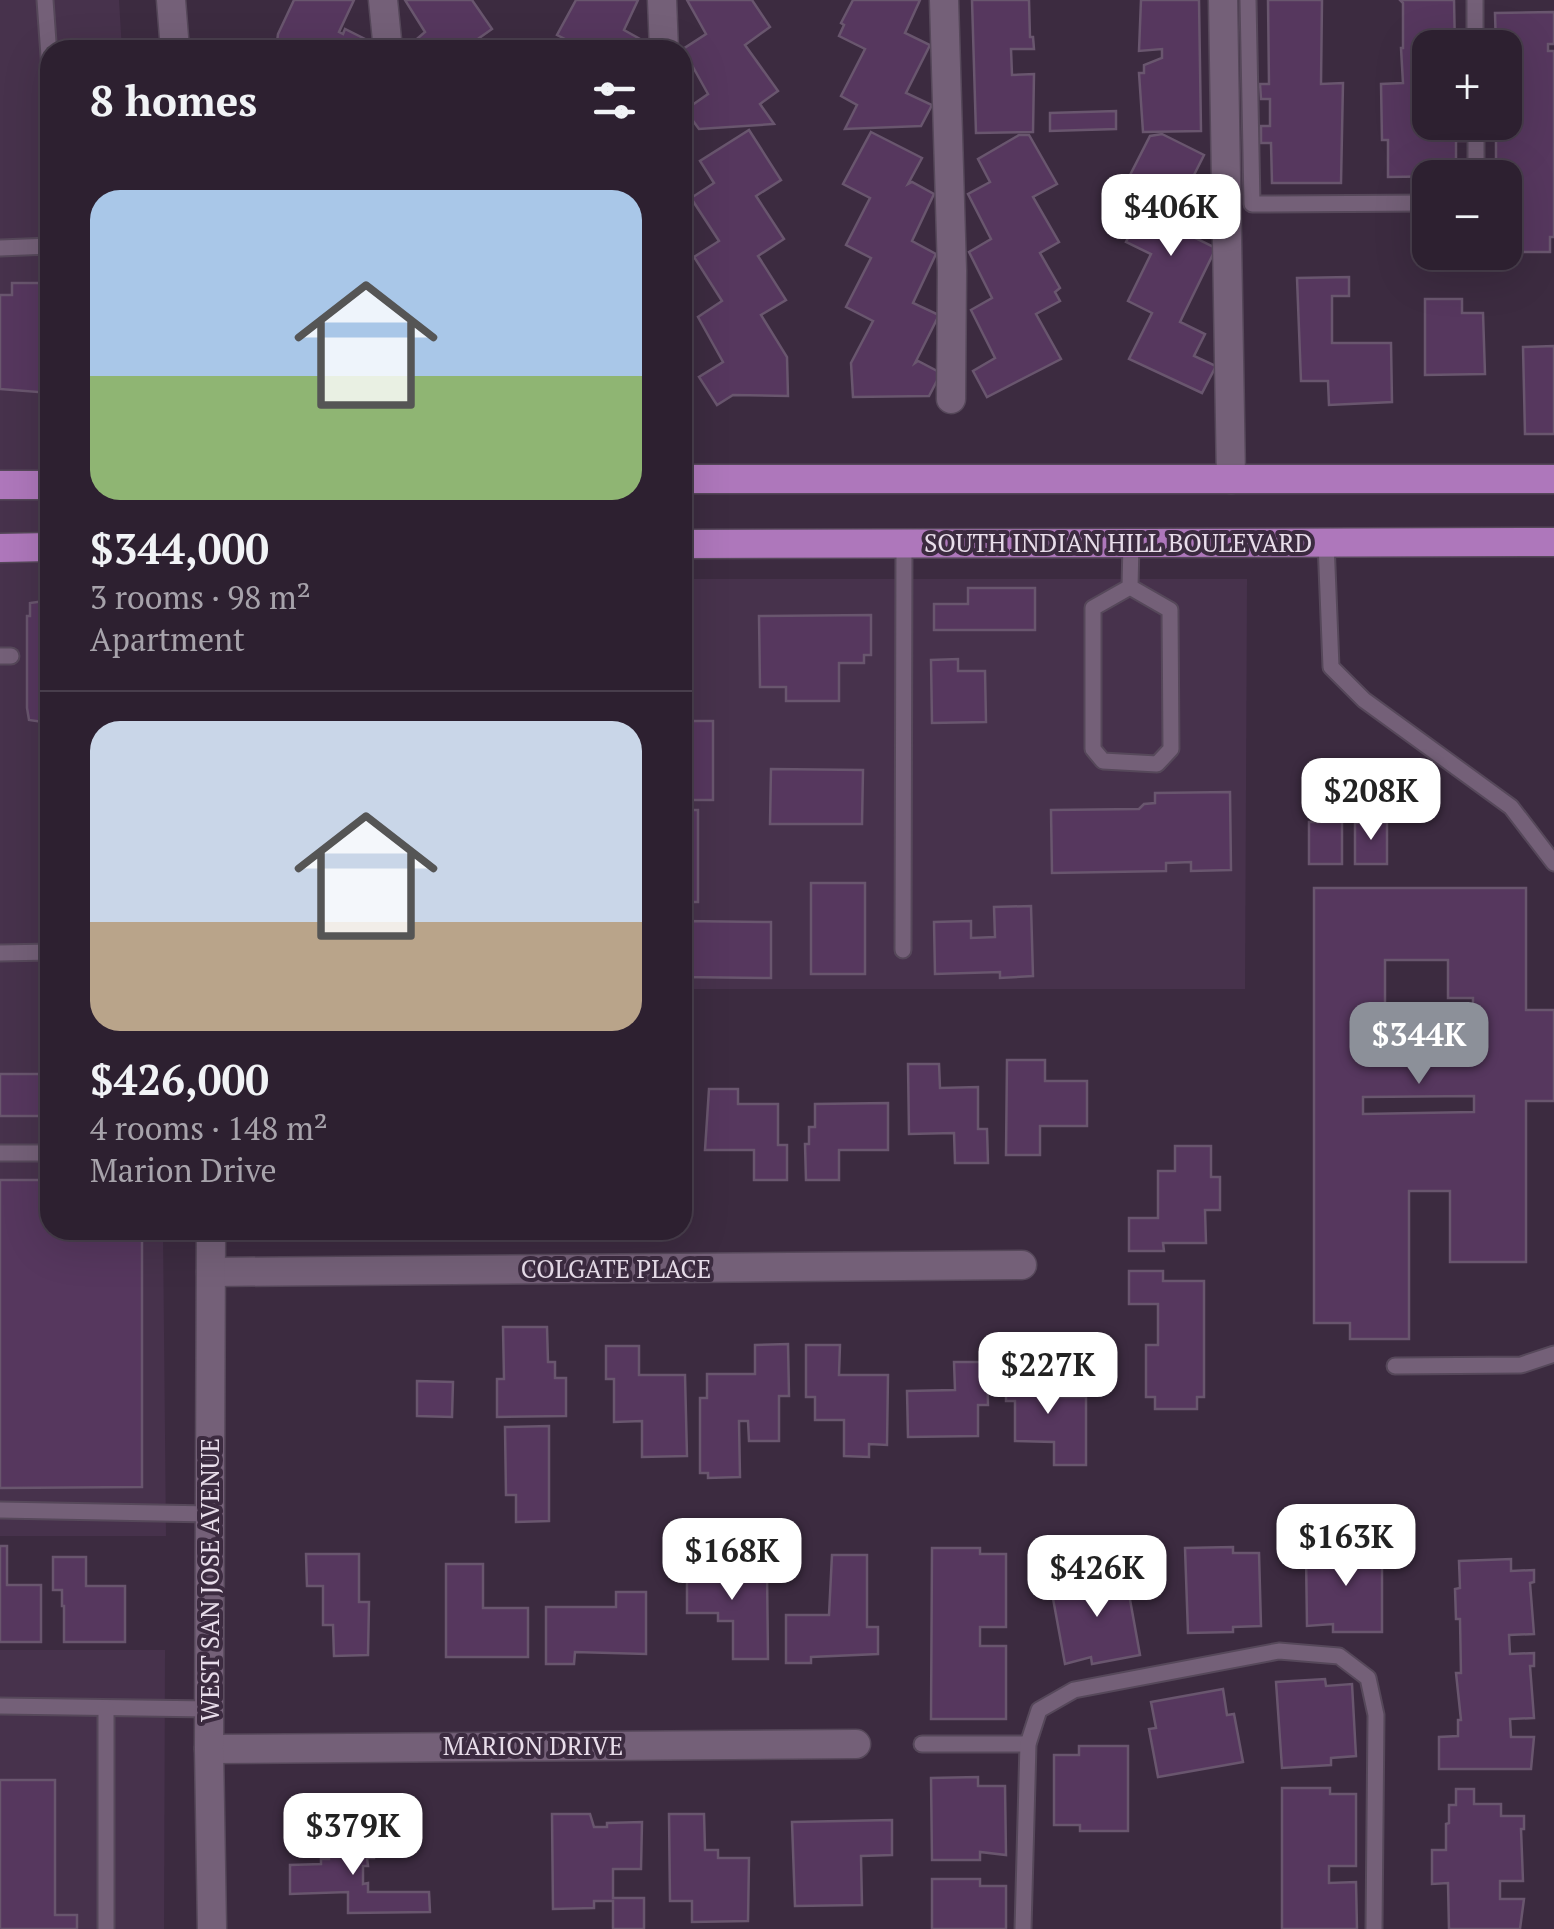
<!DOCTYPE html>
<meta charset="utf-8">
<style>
:root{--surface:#2d2030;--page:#392d3c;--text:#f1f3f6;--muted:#a7a3ab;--line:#483e4c;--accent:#8c9099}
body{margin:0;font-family:"PT Serif",serif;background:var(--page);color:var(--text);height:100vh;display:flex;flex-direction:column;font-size:38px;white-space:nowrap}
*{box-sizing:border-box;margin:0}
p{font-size:32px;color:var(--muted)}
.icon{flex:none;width:55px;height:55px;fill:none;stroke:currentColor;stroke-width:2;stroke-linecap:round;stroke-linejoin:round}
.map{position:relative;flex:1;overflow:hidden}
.panel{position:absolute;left:40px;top:40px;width:652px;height:1200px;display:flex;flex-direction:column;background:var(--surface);border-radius:30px;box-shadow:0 10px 40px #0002,0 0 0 2px var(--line)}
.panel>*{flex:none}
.fabs{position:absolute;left:1412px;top:30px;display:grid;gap:20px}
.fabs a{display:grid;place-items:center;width:110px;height:110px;border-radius:20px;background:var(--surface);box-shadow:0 10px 40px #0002,0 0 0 2px var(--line);font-size:50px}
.price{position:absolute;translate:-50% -85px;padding:0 22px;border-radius:20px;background:#fff;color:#222;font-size:32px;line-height:65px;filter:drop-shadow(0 2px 5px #0008)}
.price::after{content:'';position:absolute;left:50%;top:60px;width:30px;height:22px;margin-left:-15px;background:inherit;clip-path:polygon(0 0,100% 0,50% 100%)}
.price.selected{background:var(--accent);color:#fff}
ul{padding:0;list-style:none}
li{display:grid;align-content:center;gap:20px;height:530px;padding:0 50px}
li+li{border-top:2px solid var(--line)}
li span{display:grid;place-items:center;height:310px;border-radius:30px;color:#555}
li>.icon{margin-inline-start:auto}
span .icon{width:180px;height:180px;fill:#fffc;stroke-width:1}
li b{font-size:42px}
h2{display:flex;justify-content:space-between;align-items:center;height:120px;padding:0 50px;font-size:42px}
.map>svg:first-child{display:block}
.built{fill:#47324c}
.building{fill:#56375e;stroke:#69566e;stroke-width:2.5;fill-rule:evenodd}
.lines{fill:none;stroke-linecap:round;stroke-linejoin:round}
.service-casing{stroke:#56485a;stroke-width:19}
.minor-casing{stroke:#56485a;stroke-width:31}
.tertiary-casing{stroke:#56485a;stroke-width:31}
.primary-casing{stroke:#56485a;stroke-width:31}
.service{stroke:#746078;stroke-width:15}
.minor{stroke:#746078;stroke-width:28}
.tertiary{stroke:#746078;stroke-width:28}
.primary{stroke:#ae77bb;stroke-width:28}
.labels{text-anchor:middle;stroke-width:8;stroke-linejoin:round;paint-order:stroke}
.street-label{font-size:25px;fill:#e8ddea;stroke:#3c2b40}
</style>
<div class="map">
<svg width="1554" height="1929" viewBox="0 0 1554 1929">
<rect width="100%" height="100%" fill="#3c2b40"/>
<g class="built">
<polygon points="0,0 119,0 122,50 50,50 50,1230 163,1230 166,1536 0,1536"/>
<polygon points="682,579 1247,579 1245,989 683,989"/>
<polygon points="0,1650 165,1650 164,1929 0,1929"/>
</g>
<g class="building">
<polygon points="294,0 354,0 339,32 343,34 345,29 369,41 364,50 276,50 278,34"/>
<polygon points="405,0 472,0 492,29 468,46 470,50 404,50 425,32"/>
<polygon points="576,0 638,0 624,30 649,44 646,50 572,50 575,44 557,35"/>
<polygon points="687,0 752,0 770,27 745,45 778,91 760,104 774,124 699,129 685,110 708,94 683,49 706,34"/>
<polygon points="853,0 920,0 905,33 930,45 906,93 932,105 921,126 845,129 857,105 841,96 865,49 839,36 844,25 841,23"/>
<polygon points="972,0 1029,0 1030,37 1033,37 1034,49 1011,49 1012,75 1034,74 1033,132 976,133"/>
<polygon points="1141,0 1199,0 1201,131 1143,132 1139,73 1144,73 1144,65 1162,58 1162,49 1139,51"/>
<polygon points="1268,0 1322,0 1321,84 1343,83 1341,183 1272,183 1271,143 1261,143 1261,126 1270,126 1270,99 1261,99 1260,84 1269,84"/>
<polygon points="1400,0 1454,0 1455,48 1430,48 1430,122 1465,124 1465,141 1456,141 1456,176 1388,177 1388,140 1382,140 1381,84 1403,83 1401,48 1403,48 1403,3"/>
<polygon points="1554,12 1554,44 1548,44 1548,51 1554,51 1554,237 1550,237 1550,252 1505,252 1505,178 1496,178 1496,122 1505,122 1505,48 1496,48 1495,13"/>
<polygon points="1116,111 1116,129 1050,131 1050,113"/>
<polygon points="749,130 781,180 756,196 784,239 758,256 786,300 761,315 787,357 788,396 733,395 717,405 699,377 723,362 698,317 722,301 694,257 719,241 691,198 714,183 700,161"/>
<polygon points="871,132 922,158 908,184 912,182 934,194 912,241 936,254 913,303 939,315 915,363 918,361 941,373 929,396 853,397 851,363 873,321 846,307 871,258 846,245 870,198 843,184"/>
<polygon points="1162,134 1204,155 1193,177 1216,189 1193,237 1216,248 1180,322 1205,334 1194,356 1216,366 1202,393 1129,359 1152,313 1128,301 1151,254 1126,242 1150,196 1126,183 1150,136"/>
<polygon points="1019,135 1029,135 1057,184 1033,197 1059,242 1040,253 1060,288 1055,292 1060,301 1036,314 1061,359 987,397 973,371 995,358 971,310 992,298 969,252 991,239 968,194 990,182 978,159"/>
<polygon points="1349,277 1349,296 1332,296 1332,343 1391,343 1392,402 1329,405 1328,381 1301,381 1297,278"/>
<polygon points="12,283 50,283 50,393 0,389 0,295 12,295"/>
<polygon points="1425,299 1462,299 1462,313 1483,313 1485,374 1425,375"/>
<polygon points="1554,346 1554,434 1525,434 1523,347"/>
<polygon points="968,588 1035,588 1035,630 934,630 934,604 968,604"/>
<polygon points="44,601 50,601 50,723 29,720 27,708 27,616 30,616 30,603"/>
<polygon points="871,615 871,655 864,655 864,663 839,663 839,701 786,701 786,687 760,687 759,616"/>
<polygon points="958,659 958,671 985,671 986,722 932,723 931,660"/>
<rect x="682" y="721" width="31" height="79"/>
<polygon points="771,769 863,770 862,824 770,824"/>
<polygon points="1230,792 1231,870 1191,871 1191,862 1166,863 1166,871 1052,873 1051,810 1139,809 1144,804 1155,803 1155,793"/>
<rect x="682" y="810" width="16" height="92"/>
<rect x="1309" y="822" width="33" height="42"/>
<polygon points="1387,822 1387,864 1355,864 1355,823"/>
<rect x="811" y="883" width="54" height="91"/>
<path d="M1314,888H1526V1010H1554V1101H1526V1262H1450V1191H1409V1339H1350V1323H1314ZM1385,960H1448V998H1473V1022L1385,1021ZM1474,1096V1112L1363,1114V1097Z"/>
<polygon points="1031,906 1033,976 1000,978 1000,972 935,974 934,922 971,921 971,938 995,937 994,907"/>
<polygon points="682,921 771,922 771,978 682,977"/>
<polygon points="1007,1060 1045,1060 1045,1081 1087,1081 1087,1126 1040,1126 1040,1155 1006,1155"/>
<polygon points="908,1064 939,1064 940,1088 978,1087 978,1129 987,1129 988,1163 955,1163 954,1133 909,1134"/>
<rect x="0" y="1074" width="50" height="42"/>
<polygon points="709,1089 738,1089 738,1104 778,1104 778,1145 787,1145 787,1180 754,1180 754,1150 705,1150"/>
<polygon points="888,1103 888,1150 839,1150 839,1180 806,1180 805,1144 809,1144 809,1127 815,1127 815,1104"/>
<polygon points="1175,1146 1211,1146 1211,1177 1220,1177 1220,1210 1205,1210 1206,1243 1163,1243 1164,1251 1129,1251 1129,1218 1158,1218 1158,1171 1175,1171"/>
<polygon points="0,1180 50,1180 50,1230 142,1230 142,1487 0,1488"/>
<polygon points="1129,1271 1163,1271 1163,1281 1204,1281 1204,1397 1197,1397 1197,1409 1155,1409 1155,1397 1146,1397 1146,1345 1158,1345 1158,1304 1129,1304"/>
<polygon points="503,1327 547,1327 548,1362 555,1362 555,1378 566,1378 566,1416 497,1417 497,1379 504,1379"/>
<polygon points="788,1344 789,1396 779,1396 779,1441 749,1441 748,1421 739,1421 740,1477 708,1478 708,1473 700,1473 700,1398 707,1398 707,1374 755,1374 755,1345"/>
<polygon points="806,1345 840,1345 839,1375 888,1375 887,1445 869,1444 869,1457 844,1456 844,1420 815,1420 815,1397 806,1397"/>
<polygon points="606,1346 639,1346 639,1375 685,1375 687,1456 642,1457 642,1421 614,1422 614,1379 606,1379"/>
<polygon points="954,1362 987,1362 988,1405 978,1405 978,1436 908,1437 907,1391 955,1390"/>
<polygon points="1006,1368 1040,1368 1040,1397 1086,1397 1086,1465 1054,1465 1054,1442 1015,1441 1015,1401 1006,1401"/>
<polygon points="417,1381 453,1382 452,1417 417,1416"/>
<polygon points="549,1426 549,1521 516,1522 516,1495 506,1495 505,1427"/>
<polygon points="0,1546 7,1546 7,1585 41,1585 41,1642 0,1642"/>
<polygon points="1333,1546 1382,1546 1382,1632 1333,1632 1333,1624 1307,1626 1306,1554 1333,1554"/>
<polygon points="1233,1547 1233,1553 1259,1553 1261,1626 1233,1627 1233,1632 1188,1633 1185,1548"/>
<polygon points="932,1548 980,1548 980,1554 1006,1554 1006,1627 980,1627 980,1646 1006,1646 1006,1719 931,1719"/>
<polygon points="306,1554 359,1554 359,1602 369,1602 368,1655 334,1656 333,1625 323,1625 323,1586 307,1586"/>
<polygon points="832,1555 867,1555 867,1627 878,1627 878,1654 811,1657 811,1663 786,1663 786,1615 829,1615"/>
<polygon points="53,1557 86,1557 86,1586 125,1586 125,1642 64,1642 64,1606 62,1606 62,1590 53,1590"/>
<polygon points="1511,1559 1511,1571 1534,1570 1534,1582 1530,1583 1534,1634 1509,1635 1510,1654 1534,1653 1534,1666 1530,1666 1534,1718 1510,1719 1511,1737 1534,1737 1531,1769 1439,1769 1439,1737 1458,1736 1458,1720 1461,1720 1456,1673 1461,1673 1460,1619 1456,1619 1455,1589 1460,1588 1459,1561"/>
<polygon points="726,1560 726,1571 767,1571 768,1659 733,1659 733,1621 718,1621 718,1613 687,1613 687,1561"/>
<polygon points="446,1564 483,1564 483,1608 528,1608 528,1657 446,1657"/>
<polygon points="1125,1572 1140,1655 1092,1664 1091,1657 1065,1664 1052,1593 1079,1588 1077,1581"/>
<polygon points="616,1592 646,1592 646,1654 575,1652 574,1664 546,1664 546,1607 616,1607"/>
<polygon points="1325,1679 1326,1686 1352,1684 1356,1756 1331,1758 1331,1765 1282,1768 1276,1682"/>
<polygon points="1223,1689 1227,1715 1234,1714 1243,1762 1158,1777 1149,1729 1156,1728 1151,1702"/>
<polygon points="1079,1746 1128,1746 1128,1831 1080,1831 1080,1825 1054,1825 1054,1755 1079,1755"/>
<polygon points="978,1777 978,1786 1005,1786 1006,1855 980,1852 980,1860 932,1860 931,1778"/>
<polygon points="0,1780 55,1780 55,1915 77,1915 77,1929 0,1929"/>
<polygon points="1282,1788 1330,1788 1330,1794 1356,1794 1356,1866 1329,1866 1329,1883 1356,1882 1357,1929 1282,1929"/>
<polygon points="1456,1789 1474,1789 1474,1804 1501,1804 1501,1816 1524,1816 1524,1829 1521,1829 1523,1881 1500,1881 1500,1899 1524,1899 1520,1929 1449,1929 1448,1883 1432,1884 1432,1850 1446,1850 1446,1824 1449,1823 1449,1805 1456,1805"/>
<polygon points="552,1814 590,1814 594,1827 607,1827 607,1823 642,1822 641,1869 613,1869 613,1898 644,1898 644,1929 613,1929 613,1901 594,1901 594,1908 553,1909"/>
<polygon points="669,1814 704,1814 705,1850 718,1850 718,1858 749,1858 748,1921 692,1922 692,1901 670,1901"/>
<polygon points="892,1820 892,1855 861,1856 862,1905 795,1906 792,1822"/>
<polygon points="367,1831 367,1839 373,1838 374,1858 367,1858 368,1866 363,1866 363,1884 368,1883 368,1892 429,1892 430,1912 348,1913 348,1892 290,1894 290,1865 321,1864 321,1859 329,1859 327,1833"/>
<polygon points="932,1879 980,1879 980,1886 1006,1886 1006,1929 932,1929"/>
</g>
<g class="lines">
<defs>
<g id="service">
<polyline points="45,0 50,70"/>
<polyline points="1248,0 1252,204 1430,203"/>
<polyline points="1475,0 1475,48"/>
<polyline points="1476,122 1476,178"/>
<polyline points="0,248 50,246"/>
<polyline points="1326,542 1331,667 1364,700 1511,807 1554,863"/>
<polyline points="1130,587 1170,610 1171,749 1157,764 1103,761 1093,749 1093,608 1130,587 1131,543"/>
<polyline points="0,656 11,656"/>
<polyline points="903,950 904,543"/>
<polyline points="0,953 50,952"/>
<polyline points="0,1153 50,1153"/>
<polyline points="1395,1366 1521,1365 1554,1354"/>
<polyline points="0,1510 210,1514"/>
<polyline points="0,1706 210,1709"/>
<polyline points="922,1744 1028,1744"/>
<polyline points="106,1929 106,1708"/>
<polyline points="1023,1929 1028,1744 1039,1710 1074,1690 1279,1651 1339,1656 1368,1678 1376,1715 1374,1929"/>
</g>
<g id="minor">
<polyline points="383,0 388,50"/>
<polyline points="662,0 664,50"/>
<polyline points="944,0 952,271 951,399"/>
<polyline points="1223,0 1231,479"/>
<polyline points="211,1272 1022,1265"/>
<polyline points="209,1749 856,1744"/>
</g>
<g id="tertiary">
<polyline points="171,0 175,50"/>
<polyline points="211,1230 209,1749 212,1929"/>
</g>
<g id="primary">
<polyline points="682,479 1554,479"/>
<polyline points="0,485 50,485"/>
<polyline points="682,544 1554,542"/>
<polyline points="0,548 50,547"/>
</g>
</defs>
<use href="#service" class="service-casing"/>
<use href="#minor" class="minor-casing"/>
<use href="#tertiary" class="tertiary-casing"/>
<use href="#primary" class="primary-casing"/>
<use href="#service" class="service"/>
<use href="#minor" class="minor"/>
<use href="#tertiary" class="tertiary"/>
<use href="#primary" class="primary"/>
</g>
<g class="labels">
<g class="street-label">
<text x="1118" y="552">SOUTH INDIAN HILL BOULEVARD</text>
<text x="616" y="1278">COLGATE PLACE</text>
<text transform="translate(210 1580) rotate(-90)" y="9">WEST SAN JOSE AVENUE</text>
<text x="533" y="1755">MARION DRIVE</text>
</g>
</g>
</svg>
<div class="fabs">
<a>+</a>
<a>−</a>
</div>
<b class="price" style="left:1171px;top:259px">$406K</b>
<b class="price" style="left:1371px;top:843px">$208K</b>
<b class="price selected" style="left:1419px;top:1087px">$344K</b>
<b class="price" style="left:1048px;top:1417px">$227K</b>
<b class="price" style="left:1346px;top:1589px">$163K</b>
<b class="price" style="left:732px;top:1603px">$168K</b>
<b class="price" style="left:1097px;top:1620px">$426K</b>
<b class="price" style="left:353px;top:1878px">$379K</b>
<section class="panel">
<h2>8 homes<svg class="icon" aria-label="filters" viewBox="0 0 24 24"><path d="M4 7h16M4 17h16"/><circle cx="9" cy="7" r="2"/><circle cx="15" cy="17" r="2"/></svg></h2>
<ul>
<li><span style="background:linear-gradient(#a9c7e8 60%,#8fb573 0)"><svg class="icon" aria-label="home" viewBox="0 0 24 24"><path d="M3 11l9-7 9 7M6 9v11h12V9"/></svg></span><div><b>$344,000</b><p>3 rooms · 98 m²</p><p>Apartment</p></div></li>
<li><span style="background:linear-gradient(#c9d6e8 65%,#b9a48a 0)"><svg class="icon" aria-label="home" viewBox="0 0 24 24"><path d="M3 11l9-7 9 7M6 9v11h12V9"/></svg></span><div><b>$426,000</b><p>4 rooms · 148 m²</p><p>Marion Drive</p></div></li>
</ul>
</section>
</div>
